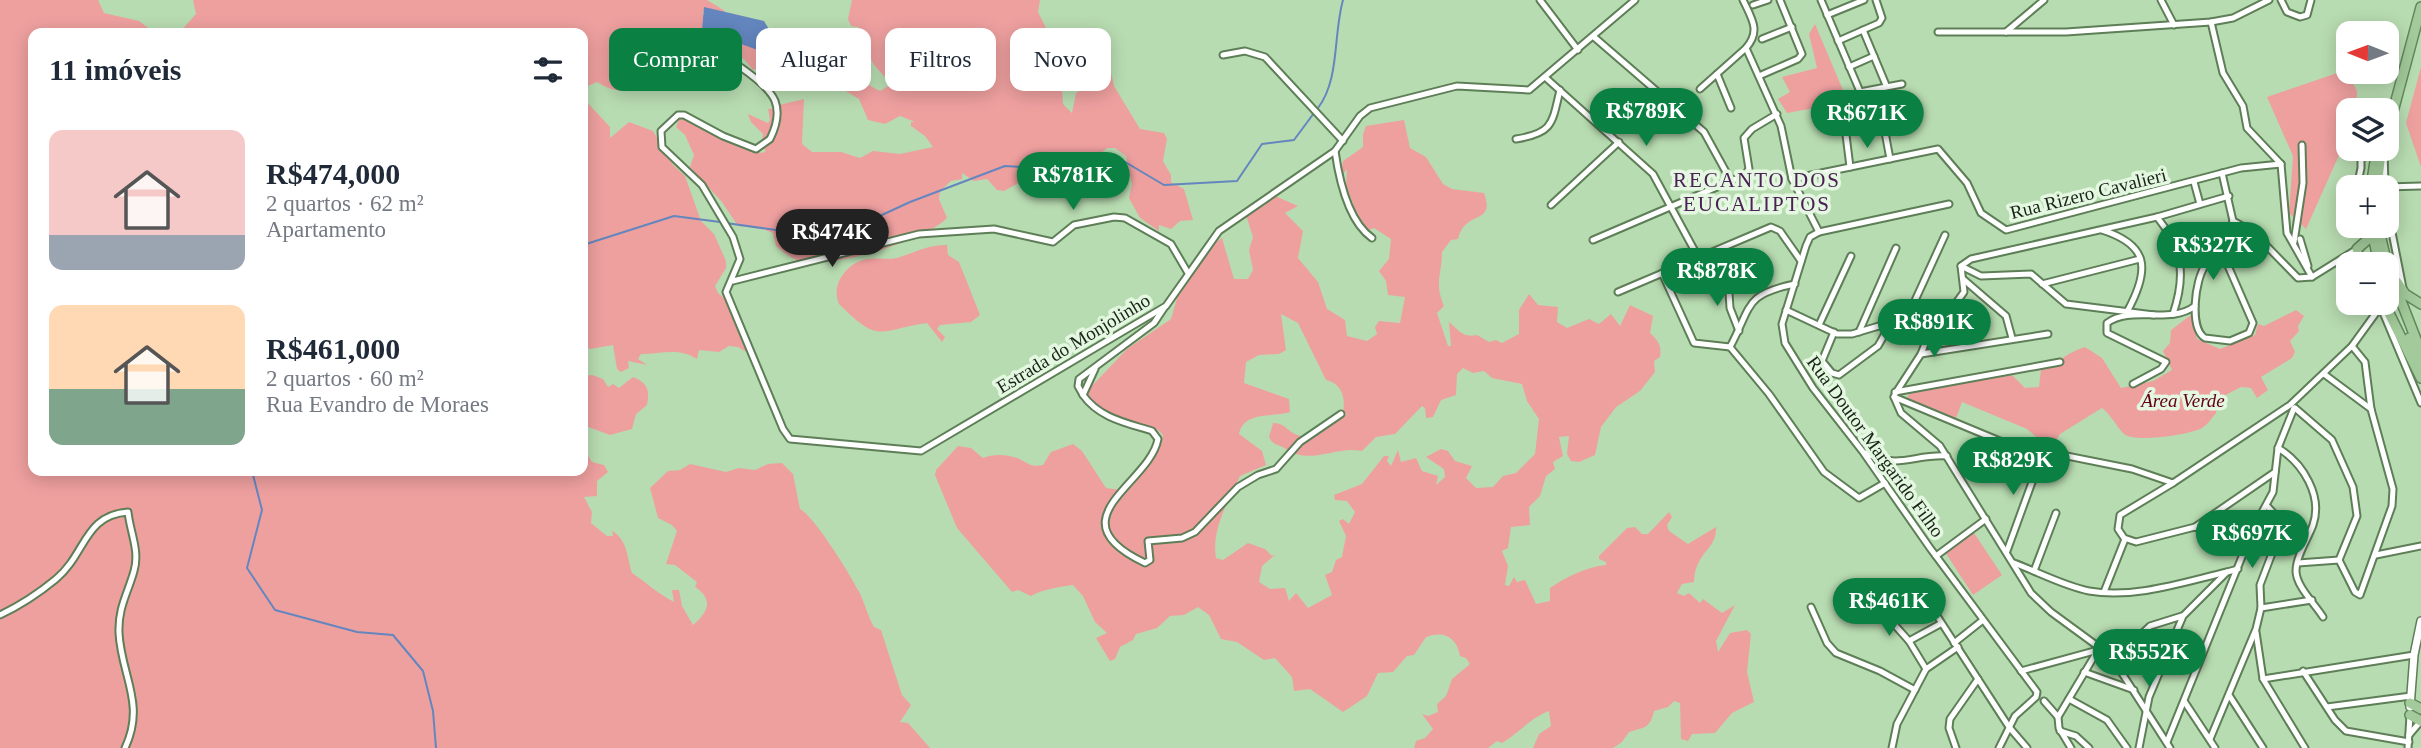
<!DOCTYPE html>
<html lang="pt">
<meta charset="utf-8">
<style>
:root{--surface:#fff;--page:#f2f2f3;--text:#1f2937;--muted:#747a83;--accent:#0b8043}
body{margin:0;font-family:Georgia,serif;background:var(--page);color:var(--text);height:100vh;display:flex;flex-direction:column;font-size:26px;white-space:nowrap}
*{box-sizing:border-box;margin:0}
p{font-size:23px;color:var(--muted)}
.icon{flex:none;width:38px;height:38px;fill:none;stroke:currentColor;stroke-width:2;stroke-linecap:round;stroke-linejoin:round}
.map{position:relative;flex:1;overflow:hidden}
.drawer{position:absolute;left:28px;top:28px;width:560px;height:448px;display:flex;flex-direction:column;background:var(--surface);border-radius:14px;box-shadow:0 4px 18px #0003}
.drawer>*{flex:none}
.guide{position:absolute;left:609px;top:28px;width:665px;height:63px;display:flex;gap:14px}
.needle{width:46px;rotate:271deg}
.buttons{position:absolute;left:2336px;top:21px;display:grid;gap:14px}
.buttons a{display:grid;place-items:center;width:63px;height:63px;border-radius:14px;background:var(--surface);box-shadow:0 4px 18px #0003;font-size:35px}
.price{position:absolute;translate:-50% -60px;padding:0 16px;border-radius:24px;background:var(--accent);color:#fff;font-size:23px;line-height:46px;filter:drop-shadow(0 2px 4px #0008)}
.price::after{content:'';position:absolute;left:50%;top:42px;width:21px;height:16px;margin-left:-10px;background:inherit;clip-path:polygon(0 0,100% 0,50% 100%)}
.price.active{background:#222;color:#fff}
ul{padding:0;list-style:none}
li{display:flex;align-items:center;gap:21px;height:175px;padding:0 21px}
li span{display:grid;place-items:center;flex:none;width:196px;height:140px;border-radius:14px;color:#555}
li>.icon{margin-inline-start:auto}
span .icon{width:84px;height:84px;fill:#fffc;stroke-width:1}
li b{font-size:30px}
h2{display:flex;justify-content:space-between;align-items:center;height:84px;padding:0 21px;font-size:30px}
.tag{padding:0 24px;border-radius:14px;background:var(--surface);box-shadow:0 4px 18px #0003;font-size:24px;line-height:63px}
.tag.active{background:var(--accent);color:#fff}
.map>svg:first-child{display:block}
.green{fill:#eea09f;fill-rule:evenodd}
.water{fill:#6486bf}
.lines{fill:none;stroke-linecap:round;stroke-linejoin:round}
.stream{stroke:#6486bf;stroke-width:2}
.minor-casing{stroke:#5d7e57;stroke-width:9}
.tertiary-casing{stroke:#5d7e57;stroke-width:10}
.trunk-casing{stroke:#62875b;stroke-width:12}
.minor{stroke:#fff;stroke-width:5}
.tertiary{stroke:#fff;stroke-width:7}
.trunk{stroke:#a2ca9a;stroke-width:9}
.labels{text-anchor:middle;stroke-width:7;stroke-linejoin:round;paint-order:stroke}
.street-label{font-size:19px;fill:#182515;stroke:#e4f7e1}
.park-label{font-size:19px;font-style:italic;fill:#630114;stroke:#e4f7e1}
.neighbourhood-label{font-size:21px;letter-spacing:2px;fill:#4b2054;stroke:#e4f7e1}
</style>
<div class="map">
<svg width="2421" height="748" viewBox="0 0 2421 748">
<rect width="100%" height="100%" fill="#b8dcb1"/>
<g class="green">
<path d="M0,0H98L104,13L139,21L155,33H33V471H583V448L592,462L604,465L608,472L597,481V496L584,497L592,512L591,523L607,536H613L612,531C628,540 627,558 632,573C647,583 657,593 674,602L672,590H679L682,606L693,625C707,613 715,600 695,587L697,582L675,565L666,564L677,531L672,525L658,518L650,488L668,471L680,470L690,464L726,472L739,468L755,470L768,464L782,463L793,474L800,509C814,516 850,574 858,590C865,602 867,615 874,627L881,630L902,695L911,705L900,722L908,723L930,748H0Z"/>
<path d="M193,0H707L725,11L724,15L703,11V22L780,60L753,70L744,59L716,51L672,84L638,66L648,76C632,95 617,94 597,82L583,88V33H179L196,14Z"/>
<path d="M852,0H1040L1038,12L1049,34L1023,47L1031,62L1044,66C1056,57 1065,40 1078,33L1085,35L1087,49L1068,70L1062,90L1063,104L1072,113L1076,93L1088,86C1091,75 1089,69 1101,64L1111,72L1114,86L1140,129L1164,133L1167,139L1163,161L1171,175V182L1184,189L1193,220L1180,221L1171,229L1159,225V231L1140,218L1129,198L1132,184L1126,156L1115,148H1107L1086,166L1079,179L1058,183L1046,177L1022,181L1004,191L997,190L987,179L974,181L962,173V179L951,181L940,191L939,199L947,218C926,240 837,267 805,262C794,261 785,253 776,246L773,233L760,228L738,226L722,202L690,167L694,155L685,135L676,127L682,113L728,141L762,153L766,151L761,145L763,134L751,122L748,114L768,123L770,120L768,109L779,108V105L804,99L802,144L812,152H841L860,158L873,151L900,154L933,147L925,136L911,126V122H915L900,116L885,124L868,120L859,99L846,91L859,80L880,91L890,85C885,73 872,68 870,55L859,47L858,27L851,26L848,19Z"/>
<polygon points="1815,24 1848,102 1787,113 1778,99 1790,92 1782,77 1817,68 1809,34"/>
<polygon points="2421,67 2421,167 2406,123"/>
<polygon points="2346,70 2357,91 2356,110 2348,110 2348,135 2306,229 2289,213 2293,156 2267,97"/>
<path d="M583,98L610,127V138L629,122L653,131L673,165L685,176L701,221L714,234L726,261V268L715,286L718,293L731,304L748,353L738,347L729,346L719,352L699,350L697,359C678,347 662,354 641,354L638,359L647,365L628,361L629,368L621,372L617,369L613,345L590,349L583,345Z"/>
<path d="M1404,120L1410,148L1426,157L1443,184L1452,189L1484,193C1496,226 1465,209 1458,239L1451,240L1442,252C1442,275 1434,282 1444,306L1437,313L1448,346H1451L1449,322C1459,330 1462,338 1477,335L1489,342L1496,340L1502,343L1519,334V310L1529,294L1538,305L1558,307L1557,322L1567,328L1589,319L1599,324L1611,314L1620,326L1630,305L1653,316L1650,333C1658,340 1662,346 1660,357L1654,361L1655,372L1640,391L1616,407L1601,427L1595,455L1579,462L1571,461L1567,454L1569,436L1559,437L1563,456L1553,462L1555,469L1546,476L1540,496L1529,507L1530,525L1511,527L1508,548L1502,551L1508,566L1505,585L1509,586L1514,577L1517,582L1525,580L1536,604L1550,601V588C1566,577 1586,567 1606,565V562L1599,559V556L1627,528L1635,527L1642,534H1648L1669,512L1672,517L1667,525L1669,531L1688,544L1716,527C1717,551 1695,551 1694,582L1682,584L1677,593L1684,596L1689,593L1700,603L1703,599L1722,613L1735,605L1716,641L1718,652L1730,633L1747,630L1751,634L1747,672L1754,702L1732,713L1715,733L1692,734L1688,741L1681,739L1680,703L1674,701L1668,707L1654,711C1650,729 1644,727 1629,732L1622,742L1613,748H1533L1539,734L1551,726L1549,711C1529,719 1520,732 1502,743L1497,741L1488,748H1414L1416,741L1425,738L1433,729L1422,714L1428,716L1438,712L1437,704L1446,696L1452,679L1470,664L1466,658L1460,656C1457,638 1445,630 1426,637L1414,655L1407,656L1393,672L1378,673L1367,696L1343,712L1310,689L1294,691L1292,677L1275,658L1264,660L1237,642L1221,639L1209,615L1198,607L1184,615L1170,616L1157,628L1136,634L1133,640L1120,647L1115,659L1110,661L1096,638L1107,633L1095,622L1083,596L1073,585C1059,587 1044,589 1031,596L1018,590L1012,592L957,528L935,475L936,470L958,446L971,448L983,458C992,454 1006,454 1017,458C1027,462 1030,468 1043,465L1051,452L1073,444L1082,451L1106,488L1121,490L1134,485C1139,465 1162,456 1163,435L1158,430L1106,414L1089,399L1088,390L1127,349L1171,319L1180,288L1195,272L1212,245L1222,238L1234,279H1248L1253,270L1249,250L1253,237L1245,212L1264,206L1275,196L1298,206L1285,213L1303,231L1298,258L1318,282L1327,309L1345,320L1347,336L1367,341L1377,334L1375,327L1379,321L1400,323L1405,297L1388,295L1386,281L1379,271L1389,259L1391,239L1374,228L1366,231L1346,211L1353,203L1346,187L1347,169L1340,178L1343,161L1363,147V134L1366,126ZM1281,314L1298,323L1326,380C1341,383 1346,397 1343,412L1347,414C1332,421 1315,442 1297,435C1287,431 1285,423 1273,423L1269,437C1273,446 1279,444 1286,449C1310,466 1337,445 1362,451L1376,437L1395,434L1422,406L1425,408L1426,418L1433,417L1441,400L1456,395L1457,374L1463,368L1473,373L1484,371L1492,378L1522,384L1527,401L1539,419L1535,454L1516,473L1503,476L1493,487L1476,488L1466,478L1472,466L1455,461L1448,451L1441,449L1426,457L1444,469L1445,477L1436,485L1438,476L1422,471L1416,458L1401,462L1398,450L1391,466L1387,461L1389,456H1384L1362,484L1334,495L1335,500L1347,501L1355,512L1349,524L1343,519L1339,521L1346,536L1342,557L1336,560L1332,572L1325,575L1332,595L1308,608L1296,593L1289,601L1285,588L1270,589L1259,582L1262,566L1275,555L1272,556L1265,549L1248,543L1223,560L1216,558C1211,529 1229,500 1240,476L1266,465L1262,451L1239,434C1244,410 1273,418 1290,412L1289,399L1244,383L1246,362L1259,355L1279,354L1286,350Z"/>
<path d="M947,245L948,255L959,262L980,315L971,322L940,325L937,329L945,337L942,342L927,323C878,330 880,345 839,304C830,284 848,262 867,259C878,257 889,261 900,257C918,251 928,245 947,245Z"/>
<path d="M2296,310L2304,316L2298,326L2299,331L2290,341L2295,352L2292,358L2261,377L2268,390L2257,398L2251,388L2241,387L2216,400V413C2211,419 2207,426 2200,429C2187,435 2133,443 2124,434C2116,426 2112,416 2102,408L2060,434L2051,449L2027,429L1962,402L1956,418L1907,398L1910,392L2012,375L2025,388L2039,387L2041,370C2060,363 2065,353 2085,347L2102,358L2121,388L2153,381L2172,370L2163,351L2170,343L2171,330L2191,315L2197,339L2220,349L2255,335L2258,324L2264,326Z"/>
<path d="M592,375L603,379L608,387L613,384L619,388L633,377C648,383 650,391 647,405L636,414L632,429L610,435L583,425V376Z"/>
<polygon points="1974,533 2002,575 1973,595 1945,552"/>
</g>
<polygon class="water" points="704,7 764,21 788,61 702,30"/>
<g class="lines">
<g class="stream">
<path d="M1318,108C1340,79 1333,35 1343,0"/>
<polyline points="726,223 832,238 910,202 1005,166 1056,169 1120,159 1164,185 1237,181 1262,144 1294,140 1314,113"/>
<polyline points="583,245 674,216 720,222"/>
<polyline points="252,471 262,510 247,568 275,610 357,632 393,635 423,671 433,711 436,748"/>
</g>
<defs>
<g id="minor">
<polyline points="1540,0 1578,50"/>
<path d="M1743,0C1752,19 1761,31 1746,48L1781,126L1792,179L1819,232L1949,204"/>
<polyline points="1821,0 1864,101"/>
<polyline points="2161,0 2174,25"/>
<polyline points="2281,0 2287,12 2300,17 2307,15 2311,0"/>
<polyline points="1753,5 1768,0"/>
<polyline points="1827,15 1864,0"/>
<polyline points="2211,22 2223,73 2243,106 2247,128 2281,164"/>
<polyline points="1863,30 1886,85"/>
<polyline points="1938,32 2066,32 2211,22 2233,18 2269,0"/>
<polyline points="2006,32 2044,0"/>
<polyline points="1594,37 1704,132 1731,181"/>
<polyline points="1762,39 1792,27"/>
<polyline points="1838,41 1879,23 1882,18 1876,0"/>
<path d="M700,43C719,52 767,81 775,101C780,114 776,127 770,139L756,149L723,136L684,115H678L661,131L662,147L702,185L733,237L740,259L726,292L783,429L790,439L921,451L1166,306L1219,231L1335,151L1360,116L1370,108L1457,86L1529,90L1635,0"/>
<polyline points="1223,55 1245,51 1265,57 1343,141"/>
<polyline points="1849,67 1874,56"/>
<polyline points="1717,74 1731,108"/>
<polyline points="1759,76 1798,59 1802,54 1780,0"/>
<polyline points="1546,78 1653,174 1698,257"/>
<polyline points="1700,89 1746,48"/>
<polyline points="1860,92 1902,84"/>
<polyline points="2362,103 2362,110"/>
<polyline points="1843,111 1850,167"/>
<polyline points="1884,127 1890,159"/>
<path d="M1516,139C1553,133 1552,124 1560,90"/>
<polyline points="2384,149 2385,187"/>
<path d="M1335,151C1339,179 1348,221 1372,238"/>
<polyline points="2281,164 2287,233 2312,277"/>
<polyline points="2222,173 2233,221 2253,232 2298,278 2312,277 2357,249 2365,264"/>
<polyline points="1792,179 1938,149 1967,183 1981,213 2006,230 2241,168 2281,164"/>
<polyline points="2194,182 2200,204"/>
<polyline points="2357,187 2361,168 2361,149"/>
<polyline points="2385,187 2421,186"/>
<polyline points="1551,205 1619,142"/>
<polyline points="2387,207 2403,288"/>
<path d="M2157,217C2183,249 2186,276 2173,314"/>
<path d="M2102,230C2149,245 2150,269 2128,310"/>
<polyline points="1819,232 1810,237 1806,246 1782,324 1785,343 1813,388 1863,452 1930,548 2037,692 2036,697 2015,716 1999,748"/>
<polyline points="2300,239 2308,266"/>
<polyline points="1593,240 1745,175 1749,169 1744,138 1752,129 1777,114"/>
<polyline points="2294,242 2303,183 2302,145"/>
<path d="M2222,252C2217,256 2209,260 2205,266C2195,280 2189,328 2205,338L2230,341L2249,333L2253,323L2222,252L2233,221"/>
<polyline points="1961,266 1971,259 2157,217 2229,196"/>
<polyline points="1662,273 1694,343 1730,347"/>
<polyline points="1728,278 1730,308 1739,331"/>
<polyline points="1963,279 2006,316 2012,338"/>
<polyline points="733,281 919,234 994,229 1053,242 1074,225 1114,217 1125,218 1171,244 1188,273"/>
<polyline points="2042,284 2140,259"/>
<polyline points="1618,292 1771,227 1780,231 1801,261"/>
<polyline points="2379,303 2421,403"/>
<polyline points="1786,310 1837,334 1852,334 1956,303 1964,292 1961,266 1981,276 2031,274 2066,304 2154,315"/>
<polyline points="1907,318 1945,235"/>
<polyline points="1819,325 1851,256"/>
<polyline points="1834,332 1822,361 1832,373 1839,375 1878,346 1891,323"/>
<polyline points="1859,332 1896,248"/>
<polyline points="2352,346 2365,362 2371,409"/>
<polyline points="1730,347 1769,394 1824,472 1859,498 1885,483"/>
<path d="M1730,347C1752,306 1744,294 1795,284"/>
<polyline points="1921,354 2048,334"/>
<path d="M1095,369L1083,395C1099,418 1127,423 1152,431L1158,439C1150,484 1052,519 1145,563L1150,560L1148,541L1182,538L1195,532L1238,487L1258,475L1276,469L1300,442L1341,414"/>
<path d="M2133,384L2161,369L2166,362L2107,333V323C2131,305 2170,325 2195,306"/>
<polyline points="1895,392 2060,362"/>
<polyline points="1895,394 1921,354 1939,309"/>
<polyline points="1083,395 1078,386 1079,379 1154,323 1164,308"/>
<polyline points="1894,397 2007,444 2132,469 2173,483 2290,405 2352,346 2381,306"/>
<polyline points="1894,397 1901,413 1940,446 2031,593 2051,612 2111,656 2170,748"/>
<polyline points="2295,408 2332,440 2353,487 2357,516 2339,560 2355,592 2360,595 2392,506 2393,489 2371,409 2324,374"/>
<path d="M2278,448C2303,463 2323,496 2313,525C2308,539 2296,556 2296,571C2296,586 2315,604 2323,617"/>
<path d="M1866,453C1899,470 1913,454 1947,456"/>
<polyline points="2173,483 2120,515 2118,529 2124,538 2136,542 2195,527 2275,472"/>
<polyline points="2195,527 2211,533 2250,536"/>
<polyline points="2007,551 2043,452"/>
<polyline points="2376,555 2421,546"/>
<polyline points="1936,556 1986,519"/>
<path d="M2014,563C2038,572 2064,586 2089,591C2134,599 2184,582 2227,572"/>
<polyline points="2298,563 2339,560"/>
<polyline points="2034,571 2056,513"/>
<polyline points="1917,585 2009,727 2027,748"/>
<polyline points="2104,592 2125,539"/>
<polyline points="1868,595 1909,641 1926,669"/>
<polyline points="1811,607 1827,643 1836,653 1880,671 1915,690"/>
<polyline points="2261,608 2312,600"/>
<path d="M0,615C19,606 39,593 56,579C86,554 84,515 128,512C130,532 140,551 134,571C128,593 118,607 119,633C121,675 146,704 125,748"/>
<polyline points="2256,632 2263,679 2305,748"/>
<polyline points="1909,641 1940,624"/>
<polyline points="1954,643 1983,620"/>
<polyline points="2021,671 2098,650"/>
<polyline points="2303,671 2335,720 2346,731 2409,742"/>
<polyline points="2084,672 2134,690"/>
<polyline points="2263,679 2414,655"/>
<polyline points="2229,695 2263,748"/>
<polyline points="2069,699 2107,720 2127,748"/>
<polyline points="2044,701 2058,717"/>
<polyline points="2184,701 2215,748"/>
<polyline points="2327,707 2411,696"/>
<polyline points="2060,731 2076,736 2089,748"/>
<polyline points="2409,735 2421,721"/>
<polyline points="2210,739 2256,629 2261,608 2260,585 2279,535 2279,519 2267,506"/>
<polyline points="2167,742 2254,527 2273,492 2278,448 2294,408"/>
<polyline points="1892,748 1897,724 1926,669 1958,647"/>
<polyline points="1956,748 1949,728 1950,719 1978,679"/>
<polyline points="2071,748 2059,728 2058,717 2098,650 2131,644 2150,626 2182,616"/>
<polyline points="2139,748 2149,697 2183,616 2227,572 2238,569"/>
<polyline points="2408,748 2410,715"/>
</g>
<polyline id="tertiary" points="2410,707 2414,655 2421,621"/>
<g id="trunk">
<polyline points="2387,134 2421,7"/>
<polyline points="2371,187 2377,149"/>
<polyline points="2377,187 2380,161"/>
<polyline points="2371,226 2379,264"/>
<polyline points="2378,226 2387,264"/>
<polyline points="2357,249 2366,241 2371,229"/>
<polyline points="2387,265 2421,352"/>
<polyline points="2397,282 2405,294 2421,304"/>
<polyline points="2384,303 2421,378"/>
<polyline points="2409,338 2421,369"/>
<polyline points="2410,703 2421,709"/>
<polyline points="2410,715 2421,721"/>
</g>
</defs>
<use href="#minor" class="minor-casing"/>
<use href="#tertiary" class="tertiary-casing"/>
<use href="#trunk" class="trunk-casing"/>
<use href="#minor" class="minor"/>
<use href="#tertiary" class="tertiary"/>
<use href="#trunk" class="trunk"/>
</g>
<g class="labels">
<g class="street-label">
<text transform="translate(2088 193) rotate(-14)" y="7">Rua Rizero Cavalieri</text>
<text transform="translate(1073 343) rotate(-31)" y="7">Estrada do Monjolinho</text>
<text transform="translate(1876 446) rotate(54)" y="7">Rua Doutor Margarido Filho</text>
</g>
<g class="park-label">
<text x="2183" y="407">Área Verde</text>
</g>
<g class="neighbourhood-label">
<text x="1757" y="187">RECANTO DOS<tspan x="1757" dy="24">EUCALIPTOS</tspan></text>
</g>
</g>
</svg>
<div class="buttons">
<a><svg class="needle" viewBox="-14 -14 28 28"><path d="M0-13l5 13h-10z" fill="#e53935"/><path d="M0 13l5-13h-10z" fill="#747a83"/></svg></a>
<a><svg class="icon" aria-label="layers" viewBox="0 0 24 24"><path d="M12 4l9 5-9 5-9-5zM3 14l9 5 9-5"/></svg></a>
<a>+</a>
<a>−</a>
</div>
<b class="price" style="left:1646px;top:148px">R$789K</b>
<b class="price" style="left:1867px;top:150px">R$671K</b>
<b class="price" style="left:1073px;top:212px">R$781K</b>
<b class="price active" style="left:832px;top:269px">R$474K</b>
<b class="price" style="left:2213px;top:282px">R$327K</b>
<b class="price" style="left:1717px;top:308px">R$878K</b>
<b class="price" style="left:1934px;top:359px">R$891K</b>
<b class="price" style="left:2013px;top:497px">R$829K</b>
<b class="price" style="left:2252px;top:570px">R$697K</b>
<b class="price" style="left:1889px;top:638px">R$461K</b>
<b class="price" style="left:2149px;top:689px">R$552K</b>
<div class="guide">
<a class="tag active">Comprar</a>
<a class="tag">Alugar</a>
<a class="tag">Filtros</a>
<a class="tag">Novo</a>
</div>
<section class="drawer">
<h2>11 imóveis<svg class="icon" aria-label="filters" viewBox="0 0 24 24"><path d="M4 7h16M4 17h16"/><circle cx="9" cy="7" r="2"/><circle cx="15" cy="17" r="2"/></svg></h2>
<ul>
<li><span style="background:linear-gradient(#f6c9c9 75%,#9aa5b1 0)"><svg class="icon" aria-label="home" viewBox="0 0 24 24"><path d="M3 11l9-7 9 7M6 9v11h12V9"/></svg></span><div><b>R$474,000</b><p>2 quartos · 62 m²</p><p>Apartamento</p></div></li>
<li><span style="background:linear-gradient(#ffd9b3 60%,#7fa58c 0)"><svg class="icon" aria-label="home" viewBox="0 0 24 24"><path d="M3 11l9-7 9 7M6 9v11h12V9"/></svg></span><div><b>R$461,000</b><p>2 quartos · 60 m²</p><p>Rua Evandro de Moraes</p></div></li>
</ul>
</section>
</div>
